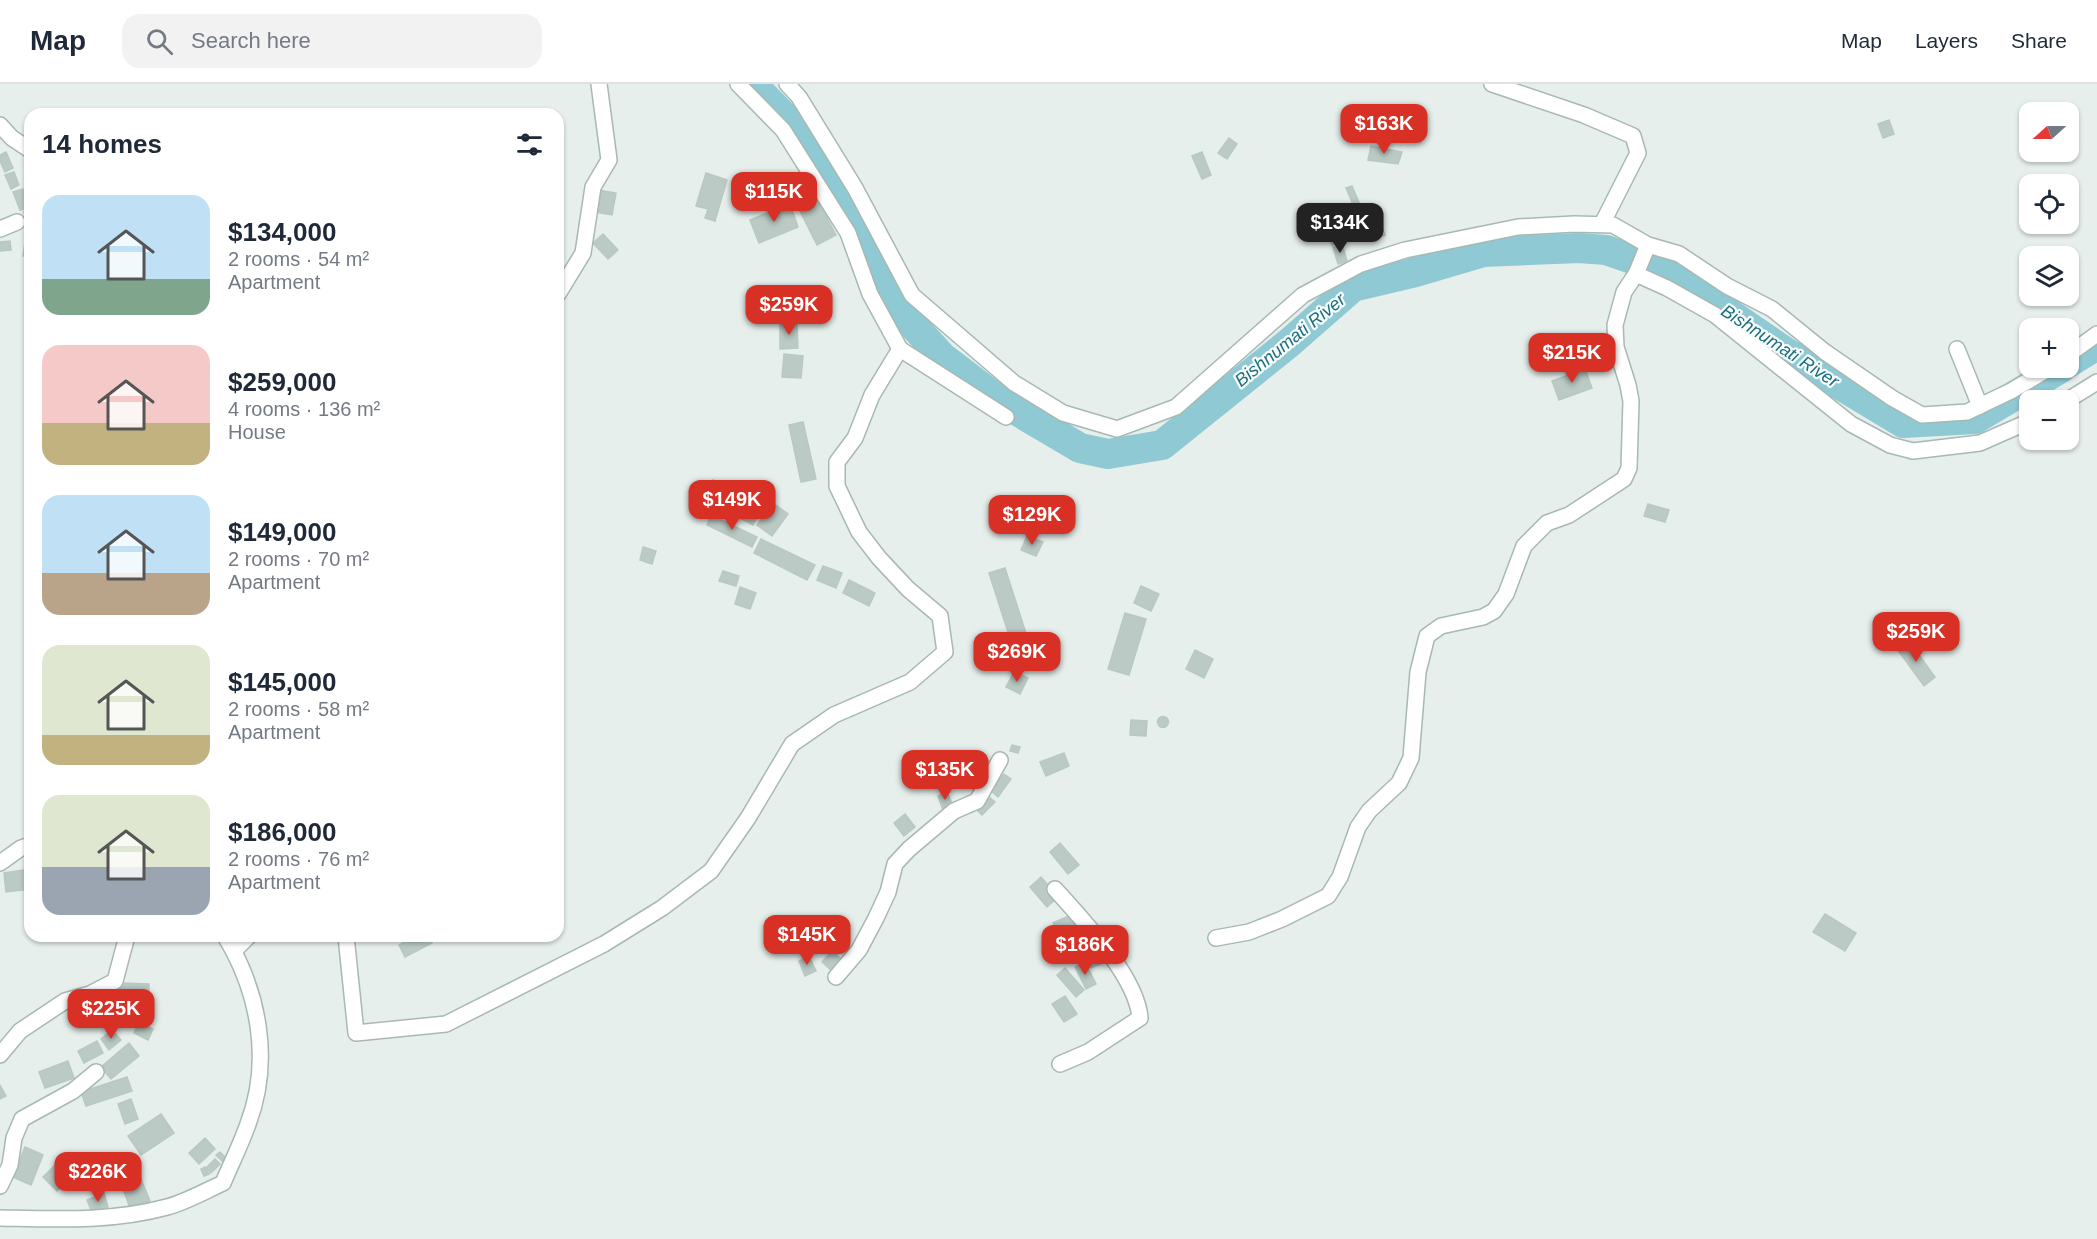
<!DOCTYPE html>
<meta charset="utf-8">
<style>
:root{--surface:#fff;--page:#f2f2f3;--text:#1f2937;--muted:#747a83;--line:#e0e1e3;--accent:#d93025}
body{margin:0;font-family:Arial,sans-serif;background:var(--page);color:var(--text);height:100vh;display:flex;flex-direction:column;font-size:22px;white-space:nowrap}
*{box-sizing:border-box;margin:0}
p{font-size:20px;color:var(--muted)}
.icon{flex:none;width:33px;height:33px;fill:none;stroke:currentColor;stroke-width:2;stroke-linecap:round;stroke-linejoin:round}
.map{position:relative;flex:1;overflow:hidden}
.details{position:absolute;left:24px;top:24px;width:540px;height:834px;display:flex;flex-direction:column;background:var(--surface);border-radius:18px;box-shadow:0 2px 4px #0004}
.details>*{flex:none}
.needle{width:39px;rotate:249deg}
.controls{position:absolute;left:2019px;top:18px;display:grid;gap:12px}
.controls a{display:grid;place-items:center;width:60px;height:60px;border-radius:12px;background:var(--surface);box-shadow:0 2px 4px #0004;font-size:30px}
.price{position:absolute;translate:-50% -51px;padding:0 14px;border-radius:12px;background:var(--accent);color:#fff;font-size:20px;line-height:39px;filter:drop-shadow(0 2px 3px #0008)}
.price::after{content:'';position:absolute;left:50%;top:36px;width:18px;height:14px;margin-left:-9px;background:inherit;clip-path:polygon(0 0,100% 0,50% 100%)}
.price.on{background:#222;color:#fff}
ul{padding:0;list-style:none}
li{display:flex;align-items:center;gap:18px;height:150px;padding:0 18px}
li span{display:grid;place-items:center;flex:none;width:168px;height:120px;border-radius:18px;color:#555}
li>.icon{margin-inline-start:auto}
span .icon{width:72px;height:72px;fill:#fffc;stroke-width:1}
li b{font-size:26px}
h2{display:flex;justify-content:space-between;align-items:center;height:72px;padding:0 18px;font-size:26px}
header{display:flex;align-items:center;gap:36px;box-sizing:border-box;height:84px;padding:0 30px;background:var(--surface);border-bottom:2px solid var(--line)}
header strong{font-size:28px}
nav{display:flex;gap:33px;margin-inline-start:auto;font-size:21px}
.search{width:420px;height:54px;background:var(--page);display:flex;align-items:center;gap:15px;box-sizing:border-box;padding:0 21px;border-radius:18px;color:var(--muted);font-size:22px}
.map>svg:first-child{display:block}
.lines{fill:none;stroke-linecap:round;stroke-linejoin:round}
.river{stroke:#8ec9d4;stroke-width:30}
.building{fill:#bbcac4;stroke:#b8c9c2;stroke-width:1.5}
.minor-casing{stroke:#a8b8b2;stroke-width:18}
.minor{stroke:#fff;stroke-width:15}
.labels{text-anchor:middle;stroke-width:4.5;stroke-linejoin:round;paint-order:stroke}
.water-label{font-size:18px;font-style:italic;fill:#1c6f80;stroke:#f7fbf9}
</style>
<header>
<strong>Map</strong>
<div class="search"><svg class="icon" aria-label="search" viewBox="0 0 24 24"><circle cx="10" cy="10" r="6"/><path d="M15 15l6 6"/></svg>Search here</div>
<nav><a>Map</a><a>Layers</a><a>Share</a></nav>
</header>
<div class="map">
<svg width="2097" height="1155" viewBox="0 0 2097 1155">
<rect width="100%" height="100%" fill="#e6efeb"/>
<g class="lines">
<g class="river">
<polyline points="752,0 810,59 866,150 906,233 942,273 997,315 1080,364 1108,370 1162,361 1289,259 1353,203 1412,189 1483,168 1579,164 1606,166 1667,187 1784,267 1903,339 1975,335 2061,284"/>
<polyline points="2068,279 2097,261"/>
</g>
</g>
<g class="building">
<polygon points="1889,36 1894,50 1883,54 1878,40"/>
<polygon points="1229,54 1237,60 1227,75 1218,69"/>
<polygon points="1371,62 1402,68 1398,80 1368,76"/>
<polygon points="6,68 13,84 5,88 0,77 0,71"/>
<polygon points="1202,68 1211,91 1202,95 1192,72"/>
<polygon points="14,88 19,101 11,105 5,91"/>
<polygon points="706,89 727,96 715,137 705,134 708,125 696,122"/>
<polygon points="809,100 836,151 817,161 791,109"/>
<polygon points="1352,102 1361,123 1355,125 1346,104"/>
<polygon points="23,105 30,123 20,126 13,108"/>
<polygon points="598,106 616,109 612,131 594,128"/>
<polygon points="790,120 798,143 759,159 750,136"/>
<polygon points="1375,124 1385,151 1372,156 1362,129"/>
<polygon points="30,127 30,142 28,143 24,128"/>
<polygon points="1332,127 1343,157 1332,161 1321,131"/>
<polygon points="603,150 618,166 608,175 593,159"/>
<polygon points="10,157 11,166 0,167 0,158"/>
<polygon points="25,158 30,159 30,172 23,172"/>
<polygon points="1342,160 1347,177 1338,180 1333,163"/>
<polygon points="780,240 797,240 798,264 780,265"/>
<polygon points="784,270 803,272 801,294 782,293"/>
<polygon points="1585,285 1592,304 1559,316 1552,297"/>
<polygon points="803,338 816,395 801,398 789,341"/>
<polygon points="713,396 763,422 753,441 704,415"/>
<polygon points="773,419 788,430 772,452 757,441"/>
<polygon points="1648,420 1669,426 1665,438 1644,432"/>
<polygon points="711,431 757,453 752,463 707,441"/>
<polygon points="1027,452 1043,458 1036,472 1021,466"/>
<polygon points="761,455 815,481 807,496 754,469"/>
<polygon points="643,463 656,467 652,480 640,476"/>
<polygon points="823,482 842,489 836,504 817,496"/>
<polygon points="1005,484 1031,565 1015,570 989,489"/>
<polygon points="723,487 739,492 736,502 719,497"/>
<polygon points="849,496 875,509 869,522 843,509"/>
<polygon points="1141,502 1159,510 1151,527 1134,519"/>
<polygon points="740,503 756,509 750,525 735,520"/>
<polygon points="1125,529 1146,535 1129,591 1108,585"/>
<polygon points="1909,557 1935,593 1924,602 1897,565"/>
<polygon points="1195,566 1213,575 1204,594 1186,585"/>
<polygon points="1014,588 1028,594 1020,610 1006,603"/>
<circle cx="1163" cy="638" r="5.5"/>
<polygon points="1131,636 1147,637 1146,652 1130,651"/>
<polygon points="1012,661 1020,663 1018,669 1010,667"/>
<polygon points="1064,669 1069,682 1046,692 1040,678"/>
<polygon points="971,687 982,696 974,706 963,697"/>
<polygon points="1004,690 1011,695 998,713 991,707"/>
<polygon points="947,708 953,722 943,726 938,712"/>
<polygon points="987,711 995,718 982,731 975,724"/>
<polygon points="905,730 915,743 904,752 894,739"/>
<polygon points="1060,759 1079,781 1068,790 1050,768"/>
<polygon points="30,785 30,805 6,808 4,789"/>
<polygon points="1041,793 1058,813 1047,823 1030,803"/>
<polygon points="1825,830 1856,849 1845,867 1813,848"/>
<polygon points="1071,831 1077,843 1058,851 1053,839"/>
<polygon points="416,852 428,852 432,859 405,873 399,861"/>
<polygon points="832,867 842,876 832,887 822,878"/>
<polygon points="1100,867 1105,878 1091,884 1086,873"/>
<polygon points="809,872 816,887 805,892 799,877"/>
<polygon points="1085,878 1096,900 1086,905 1075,883"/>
<polygon points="1065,884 1084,906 1076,913 1057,891"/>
<polygon points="121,899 149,900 148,935 120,935"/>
<polygon points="1065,912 1077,930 1064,938 1052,920"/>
<polygon points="139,938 153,945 148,956 134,949"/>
<polygon points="112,946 121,956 109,966 101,955"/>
<polygon points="97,957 103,969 84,979 78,967"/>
<polygon points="129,959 139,972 111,995 101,983"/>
<polygon points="68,977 74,994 45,1004 39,988"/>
<polygon points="127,993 132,1007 86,1022 81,1008"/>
<polygon points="0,1001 6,1012 0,1015"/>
<polygon points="131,1015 138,1035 125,1040 118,1020"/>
<polygon points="161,1030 174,1049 141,1071 128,1052"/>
<polygon points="205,1054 215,1065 199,1080 189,1069"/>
<polygon points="25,1063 43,1071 31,1101 13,1093"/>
<polygon points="220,1068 226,1074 222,1077 216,1071"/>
<polygon points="67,1069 81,1083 57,1107 43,1093"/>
<polygon points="215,1075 220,1080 211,1089 206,1084"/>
<polygon points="205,1083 209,1090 204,1092 201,1085"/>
<polygon points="141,1095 150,1117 130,1124 122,1102"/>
<polygon points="104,1109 108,1123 92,1129 87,1116"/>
</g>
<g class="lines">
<defs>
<g id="minor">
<polyline points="738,0 783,46 848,149 870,210 900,265 1006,333"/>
<polyline points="787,0 799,13 855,104 912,211 1014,299 1063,329 1117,345 1176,323 1303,211 1361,180 1405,166 1518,143 1574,140 1613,141 1648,161 1679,170 1727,202 1772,225 1825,268 1892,314 1922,331 1967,328 2011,307 2050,284"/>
<polyline points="1492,0 1584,31 1633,52 1638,69 1602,140"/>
<polyline points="0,41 12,54 30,66"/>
<polyline points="0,145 17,138"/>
<polyline points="1636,190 1648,161"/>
<polyline points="558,210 583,169 593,103 609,76 599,0"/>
<polyline points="1957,265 1980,322"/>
<polyline points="2068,271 2097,250"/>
<polyline points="2068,316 2097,298"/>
<polyline points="0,779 21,764 30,761"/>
<path d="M1055,805C1082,835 1137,893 1140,934L1088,968L1060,980"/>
<polyline points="346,852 356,949 446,940 604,860 662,824 711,787 748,734 792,660 834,631 910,598 945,568 940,532 908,505 879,474 859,448 837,402 837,378 855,354 872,311 900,265"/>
<polyline points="1216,854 1249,848 1282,835 1328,812 1340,793 1358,743 1369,727 1399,699 1411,674 1418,588 1427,552 1441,542 1483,533 1494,527 1506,510 1524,462 1547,439 1569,431 1624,395 1629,384 1631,317 1628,301 1616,263 1615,241 1624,208 1636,190 1667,204 1715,231 1851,340 1890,361 1913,367 1980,359 2030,337"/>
<polyline points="234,867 249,852"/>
<polyline points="836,893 859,866 876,834 888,808 895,780 909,765 954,727 977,717 1000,676"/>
<polyline points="0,971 20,947 65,917 90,910 115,897 127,852"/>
<polyline points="0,1102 10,1081 14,1054 22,1035 73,1007 96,988"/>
<path d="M0,1134C55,1135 113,1138 167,1123C186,1118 205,1107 223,1099C231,1080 241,1060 248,1040C272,977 259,908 225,852"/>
</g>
</defs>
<use href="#minor" class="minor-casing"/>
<use href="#minor" class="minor"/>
</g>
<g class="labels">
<g class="water-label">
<text transform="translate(1290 256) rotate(-39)" y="6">Bishnumati River</text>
<text transform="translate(1780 262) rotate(33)" y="6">Bishnumati River</text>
</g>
</g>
</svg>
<div class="controls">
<a><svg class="needle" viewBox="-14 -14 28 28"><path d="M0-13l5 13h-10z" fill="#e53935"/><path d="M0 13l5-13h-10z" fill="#747a83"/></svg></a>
<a><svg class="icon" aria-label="locate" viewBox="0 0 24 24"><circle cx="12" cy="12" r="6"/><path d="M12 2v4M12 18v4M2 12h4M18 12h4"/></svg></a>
<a><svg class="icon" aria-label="layers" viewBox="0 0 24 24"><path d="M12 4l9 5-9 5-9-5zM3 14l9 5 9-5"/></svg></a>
<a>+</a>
<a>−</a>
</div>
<b class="price" style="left:1384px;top:71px">$163K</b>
<b class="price" style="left:774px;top:139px">$115K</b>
<b class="price on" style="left:1340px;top:170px">$134K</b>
<b class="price" style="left:789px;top:252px">$259K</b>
<b class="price" style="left:1572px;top:300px">$215K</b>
<b class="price" style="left:732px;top:447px">$149K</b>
<b class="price" style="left:1032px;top:462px">$129K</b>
<b class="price" style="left:1916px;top:579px">$259K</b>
<b class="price" style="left:1017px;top:599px">$269K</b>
<b class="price" style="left:945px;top:717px">$135K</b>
<b class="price" style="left:807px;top:882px">$145K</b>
<b class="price" style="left:1085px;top:892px">$186K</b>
<b class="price" style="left:111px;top:956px">$225K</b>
<b class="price" style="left:98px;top:1119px">$226K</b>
<section class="details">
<h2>14 homes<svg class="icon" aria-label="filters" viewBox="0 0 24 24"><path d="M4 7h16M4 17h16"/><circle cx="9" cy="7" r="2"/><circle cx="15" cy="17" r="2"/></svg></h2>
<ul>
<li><span style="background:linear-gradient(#bfe0f5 70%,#7fa58c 0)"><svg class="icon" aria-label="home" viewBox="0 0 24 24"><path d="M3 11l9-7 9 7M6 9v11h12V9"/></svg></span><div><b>$134,000</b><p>2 rooms · 54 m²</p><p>Apartment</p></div></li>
<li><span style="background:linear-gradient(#f6c9c9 65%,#c2b280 0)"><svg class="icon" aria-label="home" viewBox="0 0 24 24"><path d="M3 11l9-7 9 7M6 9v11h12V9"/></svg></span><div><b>$259,000</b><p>4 rooms · 136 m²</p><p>House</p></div></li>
<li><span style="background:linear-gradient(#bfe0f5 65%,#b9a48a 0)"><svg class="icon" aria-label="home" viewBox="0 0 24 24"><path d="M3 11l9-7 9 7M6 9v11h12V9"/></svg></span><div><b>$149,000</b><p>2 rooms · 70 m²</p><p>Apartment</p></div></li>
<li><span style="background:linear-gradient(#dfe7d0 75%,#c2b280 0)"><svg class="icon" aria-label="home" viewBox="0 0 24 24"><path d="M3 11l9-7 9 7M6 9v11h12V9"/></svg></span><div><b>$145,000</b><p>2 rooms · 58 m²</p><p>Apartment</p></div></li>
<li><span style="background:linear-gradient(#dfe7d0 60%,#9aa5b1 0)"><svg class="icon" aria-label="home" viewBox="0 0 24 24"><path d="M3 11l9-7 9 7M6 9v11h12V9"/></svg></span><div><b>$186,000</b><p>2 rooms · 76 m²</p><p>Apartment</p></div></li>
</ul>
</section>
</div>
